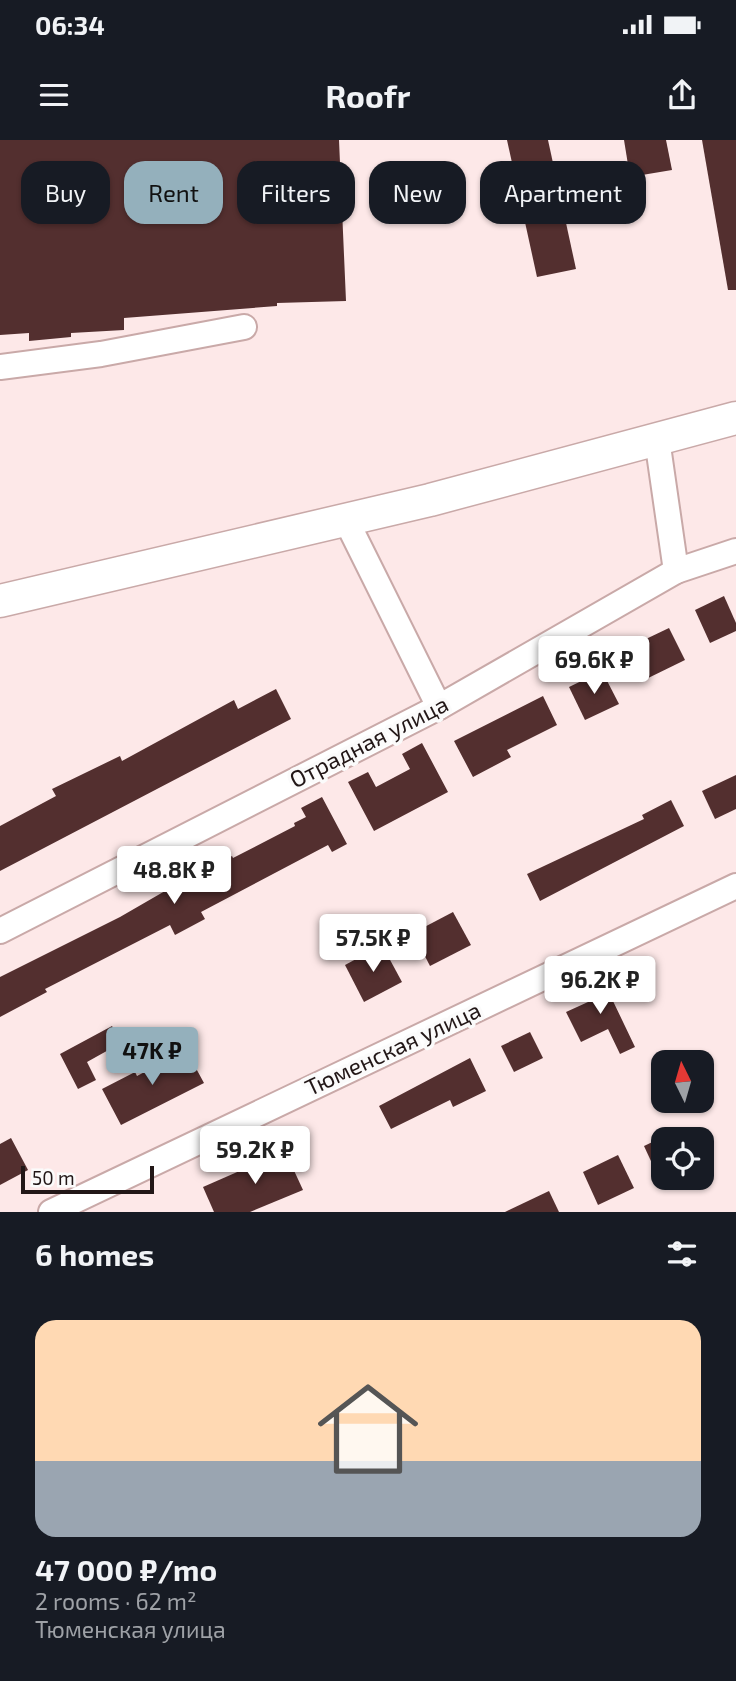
<!DOCTYPE html>
<meta charset="utf-8">
<style>
:root{--surface:#171b24;--page:#242831;--text:#f1f3f6;--muted:#9ea1a6;--line:#363941;--accent:#94b0bc}
body{margin:0;font-family:"Exo 2",sans-serif;background:var(--page);color:var(--text);height:100vh;display:flex;flex-direction:column;font-size:26px;white-space:nowrap}
*{box-sizing:border-box;margin:0}
p{font-size:23px;color:var(--muted)}
.icon{flex:none;width:38px;height:38px;fill:none;stroke:currentColor;stroke-width:2;stroke-linecap:round;stroke-linejoin:round}
.map{position:relative;height:1072px;overflow:hidden}
.drawer{display:flex;flex-direction:column;background:var(--surface);flex:1}
.drawer>*{flex:none}
.hud{position:absolute;left:21px;top:21px;width:695px;height:63px;display:flex;gap:14px}
.needle{width:46px;rotate:355deg}
.buttons{position:absolute;left:651px;top:910px;display:grid;gap:14px}
.buttons a{display:grid;place-items:center;width:63px;height:63px;border-radius:14px;background:var(--surface);box-shadow:0 2px 5px #0004;font-size:35px}
.scale{position:absolute;left:21px;bottom:18px;width:133px;box-sizing:border-box;padding-left:7px;border:4px solid #221717;border-top:0;font-size:19px;line-height:24px;white-space:nowrap;color:#221717;-webkit-text-stroke:5px #fbfbfb;paint-order:stroke}
.price{position:absolute;translate:-50% -60px;padding:0 16px;border-radius:7px;background:#fff;color:#222;font-size:23px;line-height:46px;filter:drop-shadow(0 2px 4px #0008)}
.price::after{content:'';position:absolute;left:50%;top:42px;width:21px;height:16px;margin-left:-10px;background:inherit;clip-path:polygon(0 0,100% 0,50% 100%)}
.price.active{background:var(--accent);color:#111}
ul{padding:0;list-style:none}
li{display:grid;align-content:center;gap:14px;height:371px;padding:0 35px}
li+li{border-top:2px solid var(--line)}
li span{display:grid;place-items:center;height:217px;border-radius:21px;color:#555}
li>.icon{margin-inline-start:auto}
span .icon{width:126px;height:126px;fill:#fffc;stroke-width:1}
li b{font-size:30px}
h2{display:flex;justify-content:space-between;align-items:center;height:84px;padding:0 35px;font-size:30px}
.pill{padding:0 24px;border-radius:21px;background:var(--surface);box-shadow:0 2px 5px #0004;font-size:24px;line-height:63px}
.pill.active{background:var(--accent);color:#111}
.status{display:flex;justify-content:space-between;align-items:center;height:49px;padding:0 35px;background:var(--surface);direction:ltr}
.status svg{height:19px;fill:currentColor}
header{display:flex;justify-content:space-between;align-items:center;height:91px;padding:0 35px;background:var(--surface);font-size:32px;font-weight:700}
.map>svg:first-child{display:block}
.building{fill:#532f2f}
.lines{fill:none;stroke-linecap:round;stroke-linejoin:round}
.minor-casing{stroke:#c9a9a8;stroke-width:28}
.major-casing{stroke:#c9a9a8;stroke-width:35}
.minor{stroke:#fff;stroke-width:24}
.major{stroke:#fff;stroke-width:32}
.labels{text-anchor:middle;stroke-width:7;stroke-linejoin:round;paint-order:stroke}
.street-label{font-size:23px;fill:#221717;stroke:#fbfbfb}
</style>
<div class="status"><b>06:34</b><svg viewBox="0 0 49 12"><path d="M0 12V9h3v3zM5 12V6h3v6zM10 12V3h3v9zM15 12V0h3v12zM26 1h20v11H26zM47 4h2v5h-2z"/></svg></div>
<header><svg class="icon" aria-label="menu" viewBox="0 0 24 24"><path d="M4 6h16M4 12h16M4 18h16"/></svg>Roofr<svg class="icon" aria-label="share" viewBox="0 0 24 24"><path d="M12 15V3M7 8l5-5 5 5M5 13v7h14v-7"/></svg></header>
<div class="map">
<svg width="736" height="1072" viewBox="0 0 736 1072">
<rect width="100%" height="100%" fill="#fde8e8"/>
<g class="building">
<polygon points="0,0 339,0 346,161 277,163 277,166 124,178 124,190 71,193 71,197 29,201 29,193 0,195"/>
<polygon points="507,0 548,0 576,129 537,137"/>
<polygon points="624,0 666,0 672,30 630,37"/>
<polygon points="702,0 736,0 736,150 728,150"/>
<polygon points="724,456 736,483 736,491 710,503 695,470"/>
<polygon points="669,488 685,520 640,542 625,509"/>
<polygon points="602,531 619,564 585,580 569,547"/>
<polygon points="276,549 291,579 0,731 0,686 56,656 52,649 120,616 122,621 234,560 238,569"/>
<polygon points="543,556 557,585 507,610 511,617 473,637 454,601"/>
<polygon points="422,603 448,652 374,691 348,642 368,632 376,647 410,629 402,614"/>
<polygon points="736,635 736,669 715,679 702,651"/>
<polygon points="322,657 347,704 332,712 328,705 201,772 205,779 175,795 170,785 45,849 47,852 0,877 0,837 120,777 184,740 232,716 233,718 295,686 294,683 306,677 301,668"/>
<polygon points="671,660 684,686 540,761 527,734 644,679 642,675"/>
<polygon points="453,772 471,805 430,826 413,793"/>
<polygon points="382,805 402,842 364,862 345,825"/>
<polygon points="601,836 635,907 620,914 608,889 581,902 566,872 588,862 580,846"/>
<polygon points="112,886 121,903 87,922 96,940 78,949 60,914"/>
<polygon points="530,892 543,918 514,932 501,906"/>
<polygon points="186,910 204,943 121,985 102,949 135,932 137,936"/>
<polygon points="470,918 486,951 453,967 450,960 391,989 379,966"/>
<polygon points="663,997 663,1047 644,1006"/>
<polygon points="11,998 28,1030 0,1045 0,1004"/>
<polygon points="285,1011 303,1050 250,1072 214,1072 203,1047"/>
<polygon points="618,1015 634,1048 598,1065 583,1032"/>
<polygon points="549,1051 559,1072 505,1072"/>
</g>
<g class="lines">
<defs>
<g id="minor">
<polyline points="0,227 101,214 244,187"/>
<polyline points="657,299 676,431"/>
<polyline points="346,380 439,567"/>
<polyline points="0,791 439,567 676,431 736,411"/>
<polyline points="51,1072 736,746"/>
</g>
<polyline id="major" points="0,461 430,360 736,278"/>
</defs>
<use href="#minor" class="minor-casing"/>
<use href="#major" class="major-casing"/>
<use href="#minor" class="minor"/>
<use href="#major" class="major"/>
</g>
<g class="labels">
<g class="street-label">
<text transform="translate(369 602) rotate(-27)" y="8">Отрадная улица</text>
<text transform="translate(393 909) rotate(-25)" y="8">Тюменская улица</text>
</g>
</g>
</svg>
<div class="buttons">
<a><svg class="needle" viewBox="-14 -14 28 28"><path d="M0-13l5 13h-10z" fill="#e53935"/><path d="M0 13l5-13h-10z" fill="#9ea1a6"/></svg></a>
<a><svg class="icon" aria-label="locate" viewBox="0 0 24 24"><circle cx="12" cy="12" r="6"/><path d="M12 2v4M12 18v4M2 12h4M18 12h4"/></svg></a>
</div>
<div class="scale">50 m</div>
<b class="price" style="left:594px;top:556px">69.6K ₽</b>
<b class="price" style="left:174px;top:766px">48.8K ₽</b>
<b class="price" style="left:373px;top:834px">57.5K ₽</b>
<b class="price" style="left:600px;top:876px">96.2K ₽</b>
<b class="price active" style="left:152px;top:947px">47K ₽</b>
<b class="price" style="left:255px;top:1046px">59.2K ₽</b>
<div class="hud">
<a class="pill">Buy</a>
<a class="pill active">Rent</a>
<a class="pill">Filters</a>
<a class="pill">New</a>
<a class="pill">Apartment</a>
</div>
</div>
<section class="drawer">
<h2>6 homes<svg class="icon" aria-label="filters" viewBox="0 0 24 24"><path d="M4 7h16M4 17h16"/><circle cx="9" cy="7" r="2"/><circle cx="15" cy="17" r="2"/></svg></h2>
<ul>
<li><span style="background:linear-gradient(#ffd9b3 65%,#9aa5b1 0)"><svg class="icon" aria-label="home" viewBox="0 0 24 24"><path d="M3 11l9-7 9 7M6 9v11h12V9"/></svg></span><div><b>47 000 ₽/mo</b><p>2 rooms · 62 m²</p><p>Тюменская улица</p></div></li>
</ul>
</section>
